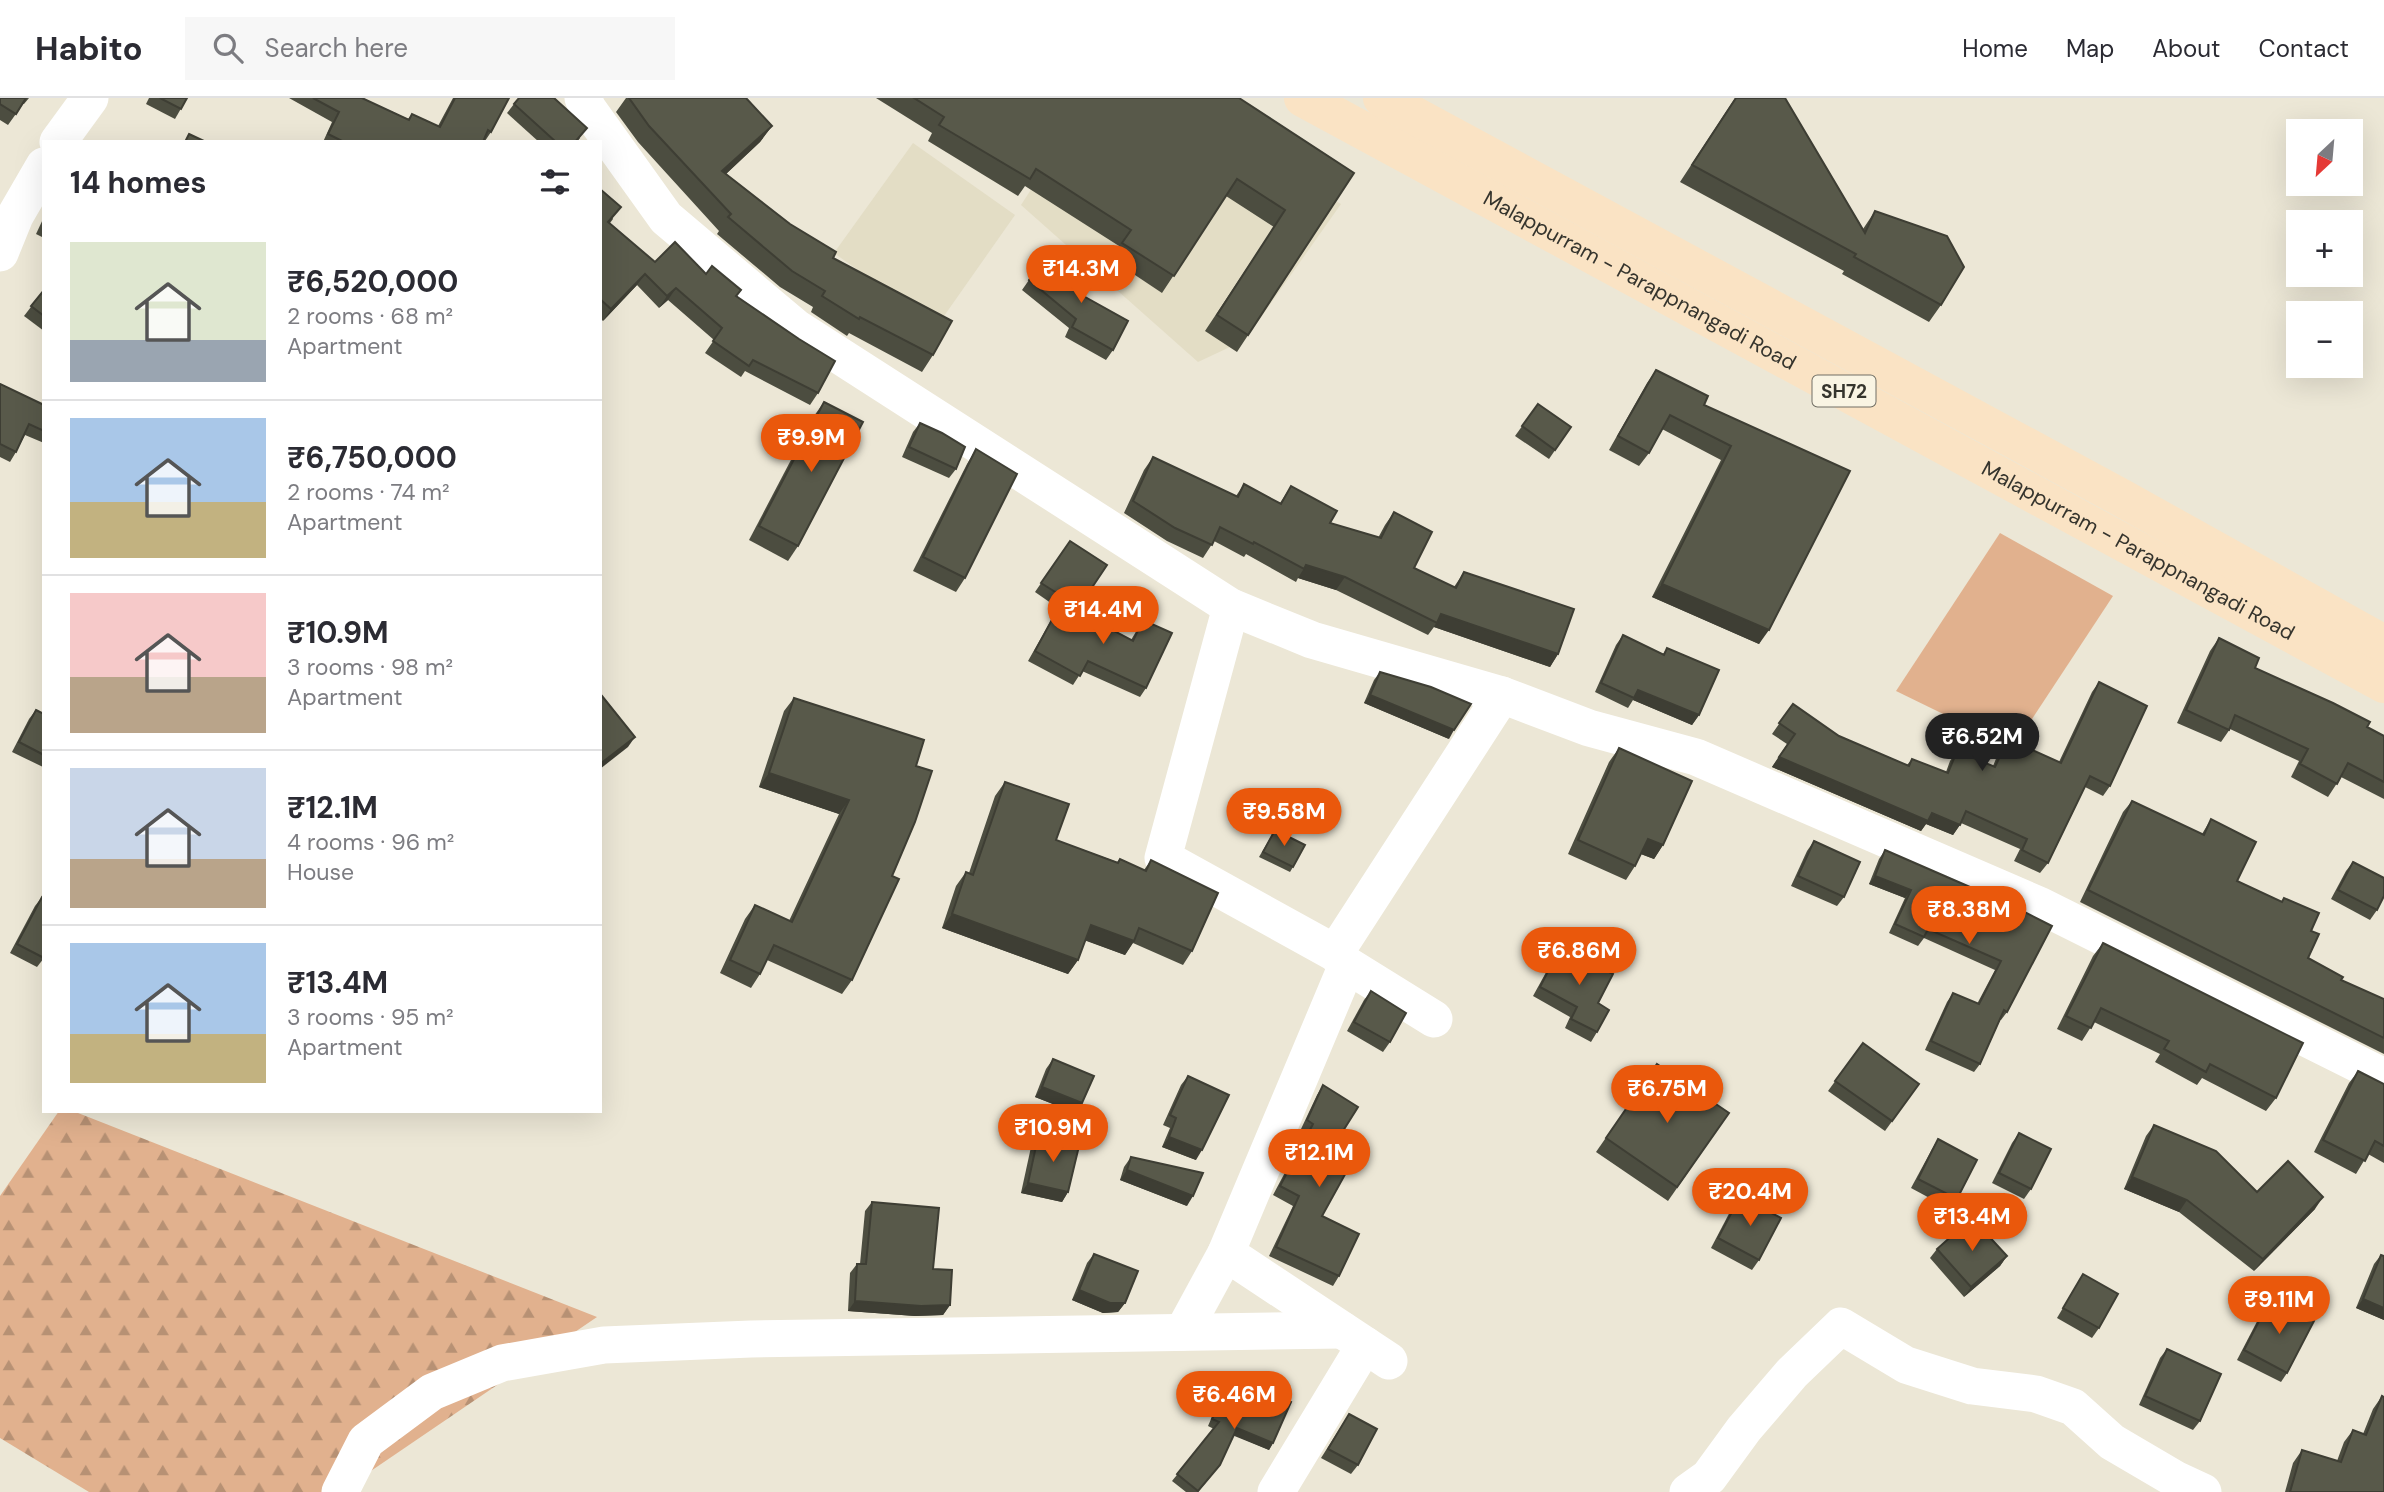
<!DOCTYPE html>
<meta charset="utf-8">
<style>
:root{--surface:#fff;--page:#f7f7f7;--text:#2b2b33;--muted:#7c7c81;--line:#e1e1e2;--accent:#ea580c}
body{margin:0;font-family:"DM Sans",sans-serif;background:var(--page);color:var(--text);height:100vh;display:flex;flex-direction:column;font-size:26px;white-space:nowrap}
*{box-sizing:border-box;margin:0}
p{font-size:23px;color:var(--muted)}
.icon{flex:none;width:38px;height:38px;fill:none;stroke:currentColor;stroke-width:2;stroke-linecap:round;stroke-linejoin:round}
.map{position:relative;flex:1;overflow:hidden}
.panel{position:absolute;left:42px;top:42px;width:560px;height:973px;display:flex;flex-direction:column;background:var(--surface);border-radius:0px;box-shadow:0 7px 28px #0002}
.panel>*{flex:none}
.needle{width:46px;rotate:206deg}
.controls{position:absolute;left:2286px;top:21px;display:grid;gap:14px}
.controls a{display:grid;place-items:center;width:77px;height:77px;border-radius:0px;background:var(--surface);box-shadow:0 7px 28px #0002;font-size:35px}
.price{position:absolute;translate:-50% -60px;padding:0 16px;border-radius:24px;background:var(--accent);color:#fff;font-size:23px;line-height:46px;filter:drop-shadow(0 2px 4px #0008)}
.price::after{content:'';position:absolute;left:50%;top:42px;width:21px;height:16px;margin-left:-10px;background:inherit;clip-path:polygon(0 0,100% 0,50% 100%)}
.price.on{background:#222;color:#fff}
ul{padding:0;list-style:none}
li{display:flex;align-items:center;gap:21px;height:175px;padding:0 28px}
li+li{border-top:2px solid var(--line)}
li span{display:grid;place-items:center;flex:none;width:196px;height:140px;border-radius:0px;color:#555}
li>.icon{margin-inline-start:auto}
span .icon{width:84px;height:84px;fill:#fffc;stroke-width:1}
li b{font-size:30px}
h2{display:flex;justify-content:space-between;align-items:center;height:84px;padding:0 28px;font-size:30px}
header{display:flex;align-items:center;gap:42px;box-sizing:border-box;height:98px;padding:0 35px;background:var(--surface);border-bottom:2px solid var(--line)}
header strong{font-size:33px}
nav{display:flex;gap:38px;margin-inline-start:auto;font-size:24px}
.search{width:490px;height:63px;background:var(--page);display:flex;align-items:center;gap:18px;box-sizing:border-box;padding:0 24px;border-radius:0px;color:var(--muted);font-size:26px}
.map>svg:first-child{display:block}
.built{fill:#e3ddc5}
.forest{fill:url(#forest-firs)}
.green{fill:#e1b18e}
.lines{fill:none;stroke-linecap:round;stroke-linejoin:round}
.minor{stroke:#fff;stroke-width:37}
.major{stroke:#fae3c4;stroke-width:38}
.wall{fill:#4c4d40}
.shaded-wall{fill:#3e3e34}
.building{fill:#58594a;stroke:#3e3e34;stroke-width:2}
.labels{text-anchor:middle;stroke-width:7;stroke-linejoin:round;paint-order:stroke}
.shield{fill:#f9f4e3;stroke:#706e64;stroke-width:2}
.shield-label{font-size:19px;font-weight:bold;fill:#35342d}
.street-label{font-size:21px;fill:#35342d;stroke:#f9f4e3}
</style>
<header>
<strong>Habito</strong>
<div class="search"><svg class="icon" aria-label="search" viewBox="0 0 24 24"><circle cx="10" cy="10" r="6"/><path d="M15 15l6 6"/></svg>Search here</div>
<nav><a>Home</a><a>Map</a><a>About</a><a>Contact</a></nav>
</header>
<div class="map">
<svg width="2384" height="1394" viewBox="0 0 2384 1394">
<defs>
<pattern id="forest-firs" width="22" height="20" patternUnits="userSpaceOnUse" patternTransform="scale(1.75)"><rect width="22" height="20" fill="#e1b18e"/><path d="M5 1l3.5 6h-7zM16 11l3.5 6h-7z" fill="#b79174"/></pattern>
</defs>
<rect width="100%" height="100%" fill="#ece7d6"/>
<g class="built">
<polygon points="1090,0 1157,0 1341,106 1245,242 1198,264 1021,107"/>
<polygon points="913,45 1015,117 937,228 834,155"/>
</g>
<polygon class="forest" points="59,1013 73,1013 597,1219 340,1394 89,1394 0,1340 0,1098"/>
<polygon class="green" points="2000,435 2113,498 2013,650 1896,593"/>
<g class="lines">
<g class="minor">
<polyline points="583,0 588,11 666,120 795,229 1231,509 1312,542 1502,597 1589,630 1696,659 2041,808 2384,979"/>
<polyline points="58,44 90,0"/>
<polyline points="0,155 15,118 44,68"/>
<polyline points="1231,509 1163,760 1335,855 1347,867 1434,921"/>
<polyline points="1335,855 1502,597"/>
<polyline points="1347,867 1226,1155 1389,1263"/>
<polyline points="1183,1234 1226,1155"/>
<polyline points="340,1394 366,1343 432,1294 502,1265 604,1247 751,1241 1342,1232"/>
<polyline points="1276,1394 1365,1247"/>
<polyline points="1688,1394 1709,1379 1744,1331 1792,1275 1841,1228 1906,1267 1972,1288 2036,1296 2073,1309 2112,1344 2175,1381 2203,1394"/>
</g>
<g class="major">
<path id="s1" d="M1303,0L2384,586"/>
<polyline points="1382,0 2120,399 2384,546"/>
</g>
</g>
<g class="wall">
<polygon points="0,0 29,0 24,6 23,6 8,27 0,22"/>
<polygon points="149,0 187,0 175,21 146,6"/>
<polygon points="289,0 362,0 408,21 412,16 438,28 453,0 509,0 491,34 485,43 483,42 483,44 323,44 332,24"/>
<polygon points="626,0 746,0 772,28 760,44 726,76 833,160 933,257 922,274 849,235 847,238 811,214 813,209 780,189 717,136 719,133 638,44 616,14"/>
<polygon points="876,0 1239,0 1354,75 1237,254 1205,233 1274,129 1226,98 1162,195 1111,161 1119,148 1025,88 1018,98 928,43 932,35"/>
<polygon points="1735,0 1785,0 1863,131 1875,113 1941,207 1929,224 1842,176 1844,173 1680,84"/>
<polygon points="514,6 580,40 577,44 539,44 507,15"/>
<polygon points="600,91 613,121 610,125 655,164 706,176 741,192 737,198 818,295 810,307 745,273 741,279 705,255 714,242 668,202 659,210 637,187 603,223 600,220"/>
<polygon points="44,119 44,140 36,136"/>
<polygon points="1036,172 1079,196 1113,252 1106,262 1065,239 1069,230 1022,192"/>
<polygon points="44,192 44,233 24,218"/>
<polygon points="1656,272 1704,307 1850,373 1759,546 1652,499 1721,362 1662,331 1649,355 1639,368 1609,352 1647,285"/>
<polygon points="0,286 44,307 44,345 25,337 16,354 10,364 0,359"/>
<polygon points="824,304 798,448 788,463 749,442 814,318"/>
<polygon points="1538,306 1571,329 1549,361 1515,338"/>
<polygon points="920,325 956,371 949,380 902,359 913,334"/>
<polygon points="976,351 965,480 956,494 913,473 967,366"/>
<polygon points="1153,359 1236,398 1244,386 1280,405 1291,388 1330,425 1378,440 1385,427 1394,414 1414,470 1454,489 1464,474 1558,556 1550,569 1434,529 1428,537 1336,492 1298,480 1296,484 1246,456 1244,459 1214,443 1203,460 1167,443 1124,415 1144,372"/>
<polygon points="1070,443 1107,467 1076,513 1131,542 1143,522 1146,590 1140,599 1082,573 1073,587 1028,563 1058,510 1035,494"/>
<polygon points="1623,537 1663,556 1667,550 1699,617 1692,627 1633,602 1628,610 1595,594 1616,547"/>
<polygon points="2219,540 2255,570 2384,638 2384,701 2341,679 2328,699 2291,679 2299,663 2230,631 2221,644 2177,625 2210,553"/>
<polygon points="1380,574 1449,641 1364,605 1374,582"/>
<polygon points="2099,584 2110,688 2103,698 2085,689 2048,765 2040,775 2014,763 2020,751 1961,725 1953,737 1926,726 1921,733 1772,669 1787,646 1772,636 1793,606 1839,638 1907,667 1912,661 1946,674 1950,663 1957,653 1993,668 2000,651 2008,641 2059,664 2092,594"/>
<polygon points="794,600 916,668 892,778 852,882 842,896 767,862 760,876 751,890 720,875 745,821 755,807 789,823 839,716 759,689 784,613"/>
<polygon points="36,612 44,616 43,669 12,654 29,621"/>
<polygon points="1619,650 1663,747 1654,761 1641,756 1635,768 1626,782 1568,756 1609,664"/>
<polygon points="1005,684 1056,742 1117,764 1120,761 1144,772 1151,762 1192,853 1183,867 1133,845 1125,857 1085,842 1078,862 1068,876 942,830 956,788 966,774 969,775 995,698"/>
<polygon points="2132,703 2202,736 2211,721 2237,783 2281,804 2284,800 2311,833 2308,860 2341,882 2384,901 2384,956 2080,804 2123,714"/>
<polygon points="1275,732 1293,769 1290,774 1259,759"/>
<polygon points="1814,743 1844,799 1837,808 1791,788 1807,753"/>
<polygon points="1885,752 2009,806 2007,914 2001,922 2000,922 1980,966 1974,974 1925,952 1947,904 1953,895 1977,906 1995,872 1924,840 1918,848 1889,835 1905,800 1869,786 1879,761"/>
<polygon points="2353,764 2377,812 2370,822 2331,801 2346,773"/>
<polygon points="42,799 44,860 37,869 10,855 35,808"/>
<polygon points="2103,845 2276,1000 2266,1013 2202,980 2197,987 2155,964 2160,956 2094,924 2082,943 2057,931 2093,858"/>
<polygon points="1561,848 1598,905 1597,934 1591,944 1565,930 1570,919 1533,898 1555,858"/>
<polygon points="1371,893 1390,944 1383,954 1347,933 1364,902"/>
<polygon points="1863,945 1919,986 1885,1033 1828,993"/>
<polygon points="1053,961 1082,1005 1076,1015 1035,999 1046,971"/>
<polygon points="1657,966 1729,1015 1668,1103 1596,1054"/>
<polygon points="2358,973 2384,986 2384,1065 2368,1056 2356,1076 2314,1054 2349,985"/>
<polygon points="1188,978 1196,1062 1162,1049 1170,1030 1163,1027 1181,987"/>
<polygon points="1323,987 1326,1060 1322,1118 1339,1178 1333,1188 1269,1158 1293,1108 1273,1097 1306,1035 1301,1031 1317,997"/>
<polygon points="2154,1027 2257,1094 2315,1111 2254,1173 2179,1114 2124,1091 2146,1038"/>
<polygon points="2019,1035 2031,1091 2024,1101 1992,1085 2012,1045"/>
<polygon points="1038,1039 1068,1094 1062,1104 1021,1095 1031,1049"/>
<polygon points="1938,1041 1957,1101 1950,1111 1911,1090 1932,1051"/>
<polygon points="1131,1059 1187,1108 1120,1082 1124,1069"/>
<polygon points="1740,1099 1759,1162 1752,1172 1711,1150 1733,1108"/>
<polygon points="872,1104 933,1171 950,1207 943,1217 915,1218 848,1213 850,1175 857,1166 860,1166 865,1113"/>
<polygon points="1937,1151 2007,1158 2000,1168 1964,1199 1930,1160"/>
<polygon points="1094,1156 1125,1205 1118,1214 1103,1215 1072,1202 1087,1165"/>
<polygon points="2381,1157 2384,1222 2356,1210 2374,1166"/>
<polygon points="2083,1176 2099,1230 2092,1240 2057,1220"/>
<polygon points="2271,1200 2287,1275 2281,1284 2237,1262 2264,1210"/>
<polygon points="2167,1251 2200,1323 2193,1332 2139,1307 2160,1260"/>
<polygon points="1226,1291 1257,1305 1264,1292 1273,1345 1269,1352 1234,1337 1215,1373 1198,1394 1186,1394 1172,1383 1214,1331 1208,1328 1221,1298"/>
<polygon points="2382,1298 2384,1394 2285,1394 2293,1365 2302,1352 2337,1363 2344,1344 2353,1332 2363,1336 2373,1311"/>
<polygon points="1349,1316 1358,1367 1351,1376 1321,1360"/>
</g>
<g class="shaded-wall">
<polygon points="772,28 760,44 711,90 722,73"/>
<polygon points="645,176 637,187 603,223 611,211"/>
<polygon points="676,190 668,202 659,210 667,198"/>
<polygon points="1306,467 1345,479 1336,492 1298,480"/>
<polygon points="1662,486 1769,532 1759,546 1652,499"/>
<polygon points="1441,516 1558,556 1550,569 1434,529"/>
<polygon points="1638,592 1699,617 1692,627 1633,602"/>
<polygon points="1370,597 1454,632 1449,641 1364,605"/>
<polygon points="635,639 628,649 600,671 600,666"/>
<polygon points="1779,659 1932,715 1960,727 1953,737 1926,726 1921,733 1772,669"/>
<polygon points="769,675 849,702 839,716 759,689"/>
<polygon points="1648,741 1663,747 1654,761 1638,755"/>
<polygon points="1875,778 1911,792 1905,800 1869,786"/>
<polygon points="952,816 1078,862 1068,876 942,830"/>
<polygon points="1091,827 1134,843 1125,857 1081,841"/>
<polygon points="1042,989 1082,1005 1076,1015 1035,999"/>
<polygon points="1169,1039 1202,1052 1196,1062 1162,1049"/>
<polygon points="1127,1072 1193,1098 1187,1108 1120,1082"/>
<polygon points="2132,1079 2187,1102 2179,1114 2124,1091"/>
<polygon points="1028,1085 1068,1094 1062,1104 1021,1095"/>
<polygon points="2323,1099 2315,1111 2254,1173 2263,1161"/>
<polygon points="2007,1158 2000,1168 1964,1199 1971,1189"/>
<polygon points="1079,1192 1125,1205 1118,1214 1103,1215 1072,1202"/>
<polygon points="2363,1201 2384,1210 2384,1222 2356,1210"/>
<polygon points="855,1203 950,1207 943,1217 915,1218 848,1213"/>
<polygon points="1237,1330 1273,1345 1269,1352 1232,1337"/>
</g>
<g class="building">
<polygon points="0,0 26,0 16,16 0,6"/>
<polygon points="160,0 187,0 181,11"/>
<polygon points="313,0 362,0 409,22 412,16 440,29 455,0 509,0 491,34 488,32 483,44 344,44 328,36 339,14"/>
<polygon points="519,0 554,0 587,30 575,44 556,44 514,6"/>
<polygon points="629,0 746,0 772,28 722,73 790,126 836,154 833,160 952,223 933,257 860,219 859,221 822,198 825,193 792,173 728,119 731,116 649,28"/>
<polygon points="914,0 1239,0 1354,75 1248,237 1217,217 1285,112 1237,81 1174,178 1122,145 1131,132 1036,71 1030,81 939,27 944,19"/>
<polygon points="1736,0 1785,0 1865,135 1875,113 1947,138 1964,169 1941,207 1854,159 1856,156 1692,67"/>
<polygon points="189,36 206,44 185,44"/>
<polygon points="600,91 621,109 608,124 655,164 675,144 706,176 712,168 741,192 736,198 799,241 835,263 818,295 753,262 749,268 713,243 722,230 676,190 667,198 645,176 611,211 600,201"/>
<polygon points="1065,163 1089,182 1078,195 1128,223 1113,252 1072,229 1076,221 1029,182 1036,172 1051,180"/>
<polygon points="44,192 44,218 31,208"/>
<polygon points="1656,272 1708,298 1704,307 1850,373 1769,532 1662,486 1731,348 1670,317 1649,355 1618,338"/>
<polygon points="0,286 44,307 44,333 29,326 16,354 0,346"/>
<polygon points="824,304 863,324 798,448 759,428"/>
<polygon points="1538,306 1571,329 1555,352 1522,328"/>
<polygon points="920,325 942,335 965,349 956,371 909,349"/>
<polygon points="976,351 1017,376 965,480 923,459"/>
<polygon points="1153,359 1238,399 1244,386 1281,406 1291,388 1337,413 1330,425 1381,440 1394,414 1432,434 1414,470 1456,490 1464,474 1574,511 1558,556 1441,516 1437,525 1345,479 1306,467 1304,471 1254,444 1253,446 1220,429 1212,447 1175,430 1133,403"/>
<polygon points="1070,443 1107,467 1079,509 1041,485"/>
<polygon points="1061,505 1133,543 1143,522 1172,535 1146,590 1088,563 1080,578 1035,553"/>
<polygon points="1623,537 1664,557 1667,550 1719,572 1699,617 1638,592 1634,600 1601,585"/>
<polygon points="2219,540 2259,560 2255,570 2333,605 2370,624 2367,629 2384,638 2384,684 2348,665 2337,686 2300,666 2308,651 2235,617 2229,632 2186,612"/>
<polygon points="1380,574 1431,589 1471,606 1454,632 1370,597"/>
<polygon points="2099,584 2147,608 2110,688 2090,678 2048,765 2022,752 2027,741 1966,713 1960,727 1932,715 1928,723 1779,659 1795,636 1779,625 1793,606 1839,638 1909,668 1912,661 1948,675 1957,653 1995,669 2008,641 2061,665"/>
<polygon points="602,598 635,639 600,666 600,600"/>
<polygon points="794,600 924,642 916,668 932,673 915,724 892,778 899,781 852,882 774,847 760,876 730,862 755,807 792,824 849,702 769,675"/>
<polygon points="36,612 44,616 44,657 19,644"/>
<polygon points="1619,650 1692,683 1663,747 1648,741 1635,768 1578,742"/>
<polygon points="1005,684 1069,706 1056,742 1118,765 1120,761 1146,773 1151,762 1218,795 1192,853 1139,830 1134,843 1091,827 1078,862 952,816 966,774 973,777"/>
<polygon points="2132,703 2204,737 2211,721 2256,744 2237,783 2282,804 2284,800 2319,815 2311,833 2319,836 2308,860 2343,879 2341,882 2384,901 2384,940 2088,792"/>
<polygon points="1275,732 1305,747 1293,769 1263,754"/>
<polygon points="1814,743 1860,764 1844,799 1798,778"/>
<polygon points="1885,752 2009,806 2052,828 2007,914 2004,912 1980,966 1931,943 1953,895 1979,906 2001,863 1928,831 1924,839 1895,826 1911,792 1875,778"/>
<polygon points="2353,764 2384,780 2384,798 2377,812 2338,792"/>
<polygon points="42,799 44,800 44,860 17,846"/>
<polygon points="2103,845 2303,945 2276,1000 2210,966 2206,974 2164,951 2169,943 2101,910 2091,930 2066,918"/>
<polygon points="1561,848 1613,876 1598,905 1609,912 1597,934 1571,921 1577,909 1540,889"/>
<polygon points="1371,893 1406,915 1390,944 1354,924"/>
<polygon points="1863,945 1919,986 1892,1023 1835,983"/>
<polygon points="1053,961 1094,978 1082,1005 1042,989"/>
<polygon points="1657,966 1729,1015 1677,1089 1606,1040"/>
<polygon points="2358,973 2384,986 2384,1048 2375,1043 2365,1063 2323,1042"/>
<polygon points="1188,978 1229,997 1202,1052 1169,1039 1176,1020 1170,1017"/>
<polygon points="1323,987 1358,1009 1326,1060 1348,1071 1322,1118 1359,1136 1339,1178 1276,1149 1299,1098 1280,1088 1313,1026 1307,1022"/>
<polygon points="2154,1027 2216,1053 2257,1094 2288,1063 2323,1099 2263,1161 2187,1102 2132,1079"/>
<polygon points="2019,1035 2051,1051 2031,1091 1999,1075"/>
<polygon points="1038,1039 1079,1048 1068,1094 1028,1085"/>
<polygon points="1938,1041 1977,1062 1957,1101 1918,1081"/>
<polygon points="1131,1059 1203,1075 1193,1098 1127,1072"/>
<polygon points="1740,1099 1781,1120 1759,1162 1718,1140"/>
<polygon points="872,1104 939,1110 933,1171 952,1172 950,1207 921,1208 855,1203 857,1166 866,1166"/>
<polygon points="1972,1120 2007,1158 1971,1189 1937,1151"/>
<polygon points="1094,1156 1138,1173 1125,1205 1110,1205 1079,1192"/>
<polygon points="2381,1157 2384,1158 2384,1210 2363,1201"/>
<polygon points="2083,1176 2118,1196 2099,1230 2063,1210"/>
<polygon points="2271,1200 2314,1223 2287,1275 2244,1252"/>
<polygon points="2167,1251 2221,1276 2200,1323 2145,1298"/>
<polygon points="1226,1291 1241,1298 1245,1293 1252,1297 1250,1302 1259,1305 1264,1292 1291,1304 1273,1345 1237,1330 1220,1367 1198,1393 1177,1376 1219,1324 1212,1321"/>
<polygon points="2382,1298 2384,1299 2384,1394 2290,1394 2302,1352 2341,1364 2353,1332 2366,1337"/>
<polygon points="1349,1316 1377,1331 1358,1367 1328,1351"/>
</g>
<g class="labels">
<rect class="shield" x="1812.5" y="277.5" width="63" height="31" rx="5"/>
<g class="shield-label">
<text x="1844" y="300">SH72</text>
</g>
<g class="street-label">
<text dy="7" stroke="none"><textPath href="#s1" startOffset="383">Malappurram - Parappnangadi Road</textPath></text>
<text dy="7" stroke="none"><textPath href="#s1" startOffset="950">Malappurram - Parappnangadi Road</textPath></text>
</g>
</g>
</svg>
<div class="controls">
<a><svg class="needle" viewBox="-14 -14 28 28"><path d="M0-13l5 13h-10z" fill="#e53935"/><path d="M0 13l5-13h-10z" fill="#7c7c81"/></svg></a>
<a>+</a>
<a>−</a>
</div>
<b class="price" style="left:1081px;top:207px">₹14.3M</b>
<b class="price" style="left:811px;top:376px">₹9.9M</b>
<b class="price" style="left:1103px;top:548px">₹14.4M</b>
<b class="price on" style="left:1982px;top:675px">₹6.52M</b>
<b class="price" style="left:1284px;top:750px">₹9.58M</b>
<b class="price" style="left:1969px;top:848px">₹8.38M</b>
<b class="price" style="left:1579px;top:889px">₹6.86M</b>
<b class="price" style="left:1667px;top:1027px">₹6.75M</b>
<b class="price" style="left:1053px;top:1066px">₹10.9M</b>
<b class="price" style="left:1319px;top:1091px">₹12.1M</b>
<b class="price" style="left:1750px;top:1130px">₹20.4M</b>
<b class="price" style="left:1972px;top:1155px">₹13.4M</b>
<b class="price" style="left:2279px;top:1238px">₹9.11M</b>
<b class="price" style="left:1234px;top:1333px">₹6.46M</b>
<section class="panel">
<h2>14 homes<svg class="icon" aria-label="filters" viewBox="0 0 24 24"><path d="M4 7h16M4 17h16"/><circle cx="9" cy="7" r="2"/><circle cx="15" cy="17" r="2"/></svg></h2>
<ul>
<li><span style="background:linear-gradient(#dfe7d0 70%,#9aa5b1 0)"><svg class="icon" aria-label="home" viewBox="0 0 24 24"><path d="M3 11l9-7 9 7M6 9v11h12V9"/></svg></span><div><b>₹6,520,000</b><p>2 rooms · 68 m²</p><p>Apartment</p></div></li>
<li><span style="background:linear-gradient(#a9c7e8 60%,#c2b280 0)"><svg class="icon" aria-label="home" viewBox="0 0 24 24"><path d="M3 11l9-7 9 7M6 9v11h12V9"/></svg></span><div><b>₹6,750,000</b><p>2 rooms · 74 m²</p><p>Apartment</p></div></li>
<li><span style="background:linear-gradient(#f6c9c9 60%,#b9a48a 0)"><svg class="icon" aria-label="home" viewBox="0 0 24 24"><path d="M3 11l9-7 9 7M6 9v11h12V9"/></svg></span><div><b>₹10.9M</b><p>3 rooms · 98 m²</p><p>Apartment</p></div></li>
<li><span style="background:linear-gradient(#c9d6e8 65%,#b9a48a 0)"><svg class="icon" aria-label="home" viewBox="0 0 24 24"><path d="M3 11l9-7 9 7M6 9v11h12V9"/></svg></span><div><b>₹12.1M</b><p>4 rooms · 96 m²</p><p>House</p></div></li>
<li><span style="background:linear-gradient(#a9c7e8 65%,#c2b280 0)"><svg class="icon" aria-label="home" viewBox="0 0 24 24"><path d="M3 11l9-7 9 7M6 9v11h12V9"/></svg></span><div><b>₹13.4M</b><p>3 rooms · 95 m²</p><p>Apartment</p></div></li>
</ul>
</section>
</div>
